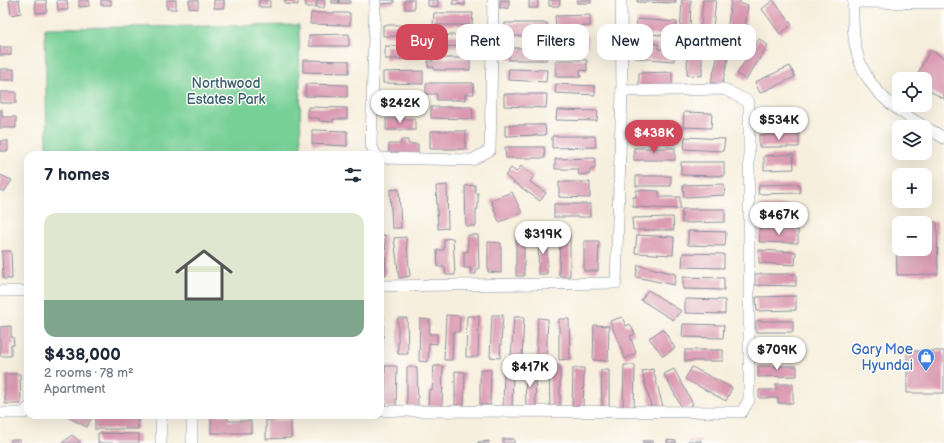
<!DOCTYPE html>
<meta charset="utf-8">
<style>
:root{--surface:#fff;--page:#f2f2f3;--text:#1f2937;--muted:#747a83;--line:#e0e1e3;--accent:#d1495b}
body{margin:0;font-family:"Balsamiq Sans",sans-serif;background:var(--page);color:var(--text);height:100vh;display:flex;flex-direction:column;font-size:15px;white-space:nowrap}
*{box-sizing:border-box;margin:0}
p{font-size:13px;color:var(--muted)}
.icon{flex:none;width:22px;height:22px;fill:none;stroke:currentColor;stroke-width:2;stroke-linecap:round;stroke-linejoin:round}
.map{position:relative;flex:1;overflow:hidden}
.side{position:absolute;left:24px;top:151px;width:360px;height:268px;display:flex;flex-direction:column;background:var(--surface);border-radius:12px;box-shadow:0 4px 16px #0002}
.side>*{flex:none}
.top-card{position:absolute;left:396px;top:24px;width:380px;height:36px;display:flex;gap:8px}
.controls{position:absolute;left:892px;top:72px;display:grid;gap:8px}
.controls a{display:grid;place-items:center;width:40px;height:40px;border-radius:8px;background:var(--surface);box-shadow:0 4px 16px #0002;font-size:20px}
.price{position:absolute;translate:-50% -34px;padding:0 9px;border-radius:14px;background:#fff;color:#222;font-size:13px;line-height:26px;filter:drop-shadow(0 1px 2px #0008)}
.price::after{content:'';position:absolute;left:50%;top:24px;width:12px;height:9px;margin-left:-6px;background:inherit;clip-path:polygon(0 0,100% 0,50% 100%)}
.price.current{background:var(--accent);color:#fff}
ul{padding:0;list-style:none}
li{display:grid;align-content:center;gap:8px;height:212px;padding:0 20px}
li+li{border-top:1px solid var(--line)}
li span{display:grid;place-items:center;height:124px;border-radius:12px;color:#555}
li>.icon{margin-inline-start:auto}
span .icon{width:72px;height:72px;fill:#fffc;stroke-width:1}
li b{font-size:17px}
h2{display:flex;justify-content:space-between;align-items:center;height:48px;padding:0 20px;font-size:17px}
.tag{padding:0 14px;border-radius:12px;background:var(--surface);box-shadow:0 4px 16px #0002;font-size:14px;line-height:36px}
.tag.current{background:var(--accent);color:#fff}
.map>svg:first-child{display:block}
.green{fill:#77d096;stroke:#49807a}
.building{fill:#da99b0}
.lines{fill:none;stroke-linecap:round;stroke-linejoin:round}
.minor-casing{stroke:#898f9e;stroke-width:12}
.minor{stroke:#fff;stroke-width:11}
.labels{text-anchor:middle;stroke-width:3;stroke-linejoin:round;paint-order:stroke}
.park-label{font-size:14px;fill:#375f6f;stroke:#fdfcf7}
.shop-label{font-size:14px;fill:#366cbe;stroke:#fdfcf7;text-anchor:end}
</style>
<div class="map">
<svg width="944" height="443" viewBox="0 0 944 443">
<rect width="100%" height="100%" fill="#fdfcf7"/>
<filter id="ink" filterUnits="userSpaceOnUse"><feTurbulence type="fractalNoise" baseFrequency=".025" numOctaves="2"/><feDisplacementMap in="SourceGraphic" scale="8" xChannelSelector="R" yChannelSelector="G"/><feConvolveMatrix kernelMatrix="1 2 1 2 8 2 1 2 1" color-interpolation-filters="sRGB"/></filter>
<filter id="wash" filterUnits="userSpaceOnUse"><feTurbulence type="fractalNoise" baseFrequency=".012" numOctaves="4" result="noise"/><feDisplacementMap in="SourceGraphic" scale="16" xChannelSelector="R" yChannelSelector="G"/><feGaussianBlur stdDeviation="0.9" result="paint"/><feColorMatrix in="noise" values="0 0 0 0 0 0 0 0 0 0 0 0 0 0 0 0 0 1.4 0 .05"/><feComposite in="paint" operator="in"/></filter>
<g filter="url(#wash)">
<rect width="100%" height="100%" fill="#f7efdd"/>
<polygon class="green" points="299,25 301,155 47,155 45,28"/>
<g id="blocks">
<g class="building">
<polygon points="9,0 19,0 21,13 11,15"/>
<polygon points="35,0 46,0 47,12 36,13"/>
<polygon points="57,0 67,0 68,10 58,10"/>
<polygon points="79,0 89,0 89,6 79,7"/>
<rect x="101" y="0" width="10" height="5"/>
<rect x="167" y="0" width="9" height="9"/>
<polygon points="189,0 198,0 198,9 189,8"/>
<rect x="214" y="0" width="10" height="8"/>
<rect x="259" y="0" width="11" height="7"/>
<polygon points="285,0 298,0 298,5 285,4"/>
<rect x="306" y="0" width="10" height="7"/>
<polygon points="317,0 325,0 324,8 317,8"/>
<rect x="332" y="0" width="7" height="3"/>
<rect x="339" y="0" width="11" height="3"/>
<polygon points="380,0 394,0 394,3 380,4"/>
<rect x="405" y="0" width="9" height="9"/>
<polygon points="428,0 438,0 438,7 428,6"/>
<polygon points="453,0 465,0 465,5 453,4"/>
<rect x="500" y="0" width="9" height="8"/>
<rect x="529" y="0" width="9" height="8"/>
<polygon points="549,0 560,0 559,6 549,6"/>
<rect x="577" y="0" width="14" height="3"/>
<polygon points="637,0 676,0 676,3 637,2"/>
<polygon points="682,0 691,0 690,33 680,32"/>
<polygon points="703,0 716,0 712,36 700,35"/>
<polygon points="731,0 740,0 740,4 748,5 744,34 727,33"/>
<polygon points="773,0 792,25 780,34 762,9"/>
<polygon points="311,13 350,13 350,25 310,24"/>
<polygon points="434,13 473,13 472,25 433,25"/>
<polygon points="590,15 590,26 556,27 555,16"/>
<polygon points="637,19 677,22 675,36 636,33"/>
<polygon points="505,23 547,23 547,36 504,36"/>
<polygon points="383,25 419,25 420,36 383,36"/>
<polygon points="349,34 349,46 309,46 309,35"/>
<polygon points="425,35 467,35 467,46 425,47"/>
<polygon points="558,35 587,35 588,46 558,47"/>
<polygon points="759,39 768,45 746,80 737,74"/>
<polygon points="646,43 658,44 658,49 675,51 674,61 635,58 636,47 646,48"/>
<polygon points="688,43 702,43 702,76 687,75"/>
<polygon points="721,44 731,45 722,85 711,82"/>
<polygon points="385,46 419,47 420,59 385,59"/>
<rect x="0" y="47" width="11" height="8"/>
<rect x="509" y="48" width="37" height="12"/>
<polygon points="930,50 944,58 944,99 925,88 925,79 915,79"/>
<polygon points="433,58 470,58 470,70 434,70 434,67 428,67 428,61 433,61"/>
<polygon points="303,60 349,61 349,73 303,72"/>
<polygon points="556,60 587,60 587,71 580,70 581,77 556,77"/>
<polygon points="790,66 795,77 760,93 755,82"/>
<rect x="0" y="69" width="14" height="11"/>
<polygon points="509,69 547,70 546,82 508,80"/>
<polygon points="423,71 423,84 383,83 383,72"/>
<polygon points="672,72 672,88 639,88 639,73"/>
<polygon points="426,83 473,83 474,94 465,94 465,100 437,100 437,94 426,94"/>
<polygon points="306,84 347,85 347,97 305,96"/>
<polygon points="556,84 595,86 595,95 555,93"/>
<rect x="0" y="92" width="16" height="11"/>
<polygon points="504,94 547,94 546,108 504,106"/>
<polygon points="308,107 347,108 347,119 333,119 333,122 319,121 319,118 308,118"/>
<polygon points="431,107 472,107 473,119 431,118"/>
<polygon points="0,110 2,110 2,117 16,117 16,128 0,128"/>
<polygon points="557,110 598,111 597,121 556,120"/>
<polygon points="684,112 712,113 711,128 683,127"/>
<rect x="759" y="112" width="37" height="12"/>
<rect x="386" y="119" width="29" height="11"/>
<polygon points="640,124 670,124 670,136 640,137"/>
<polygon points="505,125 545,125 546,135 505,136"/>
<polygon points="312,130 347,131 347,146 312,144"/>
<polygon points="430,131 466,131 465,149 430,149"/>
<polygon points="799,134 799,147 759,147 759,135"/>
<polygon points="552,136 595,136 596,147 552,148"/>
<polygon points="685,137 725,139 723,151 684,149"/>
<polygon points="401,140 408,140 408,144 418,144 418,155 389,154 389,144 401,144"/>
<rect x="0" y="141" width="8" height="10"/>
<polygon points="505,147 544,147 545,158 506,158"/>
<rect x="634" y="148" width="41" height="12"/>
<polygon points="793,154 794,169 764,170 764,156"/>
<polygon points="595,158 595,169 590,169 590,174 579,175 578,169 555,169 555,159"/>
<polygon points="681,162 724,162 724,176 681,175"/>
<polygon points="521,166 534,176 530,182 546,193 540,201 505,176 511,168 516,172"/>
<polygon points="0,175 12,180 4,192 0,190"/>
<rect x="636" y="176" width="35" height="10"/>
<polygon points="559,182 590,182 590,198 559,197"/>
<polygon points="724,184 725,195 684,197 683,185"/>
<polygon points="799,184 800,193 758,194 759,185"/>
<polygon points="447,185 448,228 438,229 436,186"/>
<polygon points="475,185 475,193 478,193 478,209 476,209 476,226 466,226 465,186"/>
<polygon points="399,189 401,228 392,228 390,190"/>
<polygon points="636,190 659,191 659,197 680,197 680,209 633,207 633,197 636,197"/>
<polygon points="512,192 522,213 499,222 491,200"/>
<rect x="554" y="204" width="36" height="13"/>
<rect x="760" y="205" width="41" height="12"/>
<polygon points="682,209 725,209 725,222 682,223"/>
<polygon points="673,217 674,230 633,230 632,218"/>
<polygon points="925,222 937,222 938,274 897,275 896,223 899,223 899,249 925,249"/>
<polygon points="760,228 798,230 798,243 759,242"/>
<polygon points="688,231 726,232 725,246 688,245"/>
<polygon points="560,234 570,235 570,276 559,276"/>
<polygon points="380,235 385,235 386,275 380,275"/>
<polygon points="468,235 478,235 479,269 476,269 476,274 471,274 471,268 464,268 464,252 468,252"/>
<polygon points="637,235 674,237 673,255 635,253"/>
<polygon points="516,236 524,237 524,276 516,276"/>
<polygon points="539,236 547,236 547,274 538,274"/>
<polygon points="406,237 410,276 399,278 394,238"/>
<polygon points="453,238 455,275 446,275 445,267 438,267 437,250 444,250 444,239"/>
<polygon points="584,241 599,241 598,271 584,271"/>
<polygon points="488,242 501,243 501,273 488,272"/>
<polygon points="759,250 796,252 795,265 759,263"/>
<polygon points="2,251 11,251 12,279 3,279"/>
<polygon points="683,253 724,254 724,268 682,267"/>
<polygon points="638,265 676,274 674,285 636,277"/>
<polygon points="755,274 796,274 796,286 755,285"/>
<polygon points="683,277 724,278 724,290 683,289"/>
<polygon points="648,290 681,311 673,320 641,300"/>
<polygon points="796,296 796,310 757,311 756,297"/>
<polygon points="685,299 725,300 725,314 685,313"/>
<polygon points="446,315 460,316 459,332 453,332 452,360 444,360"/>
<polygon points="492,315 503,315 500,358 490,357"/>
<polygon points="380,316 384,316 382,359 380,359"/>
<polygon points="467,316 479,316 478,357 466,357"/>
<polygon points="514,317 524,317 522,358 511,357"/>
<polygon points="622,317 626,326 630,324 635,334 630,336 636,353 625,359 610,321"/>
<polygon points="398,318 407,318 408,354 398,354"/>
<polygon points="538,318 548,319 546,360 536,360"/>
<polygon points="420,319 430,320 429,334 437,334 437,344 429,343 428,362 419,361"/>
<polygon points="559,319 569,319 570,359 559,360"/>
<rect x="756" y="321" width="37" height="11"/>
<polygon points="683,324 724,325 723,338 682,337"/>
<polygon points="594,325 609,326 608,361 593,360"/>
<polygon points="11,326 11,337 13,337 14,345 11,345 11,356 0,356 0,327"/>
<polygon points="663,329 675,348 663,356 649,338"/>
<polygon points="793,345 793,356 757,356 757,346"/>
<rect x="685" y="350" width="38" height="11"/>
<rect x="907" y="351" width="37" height="42"/>
<polygon points="549,365 560,365 560,407 550,407"/>
<polygon points="624,365 635,365 634,409 623,409"/>
<polygon points="385,366 397,366 396,408 385,407"/>
<polygon points="434,366 443,366 442,406 428,406 429,390 432,390"/>
<polygon points="525,366 535,366 536,409 526,409"/>
<polygon points="758,366 797,366 797,376 758,377"/>
<polygon points="407,367 417,367 418,407 407,407"/>
<polygon points="692,367 732,388 726,401 685,379"/>
<polygon points="573,368 584,368 583,409 572,409"/>
<polygon points="653,369 663,407 652,410 642,371"/>
<polygon points="674,369 693,404 683,410 664,374"/>
<polygon points="480,370 491,370 490,405 480,405"/>
<polygon points="601,370 609,370 609,409 602,409"/>
<polygon points="455,371 465,372 464,405 455,405"/>
<polygon points="504,371 513,371 512,408 503,407"/>
<polygon points="5,374 20,374 21,404 5,404"/>
<polygon points="776,384 793,384 793,403 778,403 778,398 759,398 759,390 776,390"/>
<polygon points="64,415 87,415 92,417 87,427"/>
<rect x="95" y="415" width="43" height="14"/>
<polygon points="211,415 228,415 228,421 251,421 251,433 211,433"/>
<polygon points="266,420 291,420 291,438 266,439"/>
<polygon points="98,433 139,434 139,443 98,443"/>
<polygon points="72,435 81,443 62,443"/>
<rect x="503" y="439" width="11" height="4"/>
<rect x="11" y="440" width="9" height="3"/>
<polygon points="667,440 676,441 676,443 667,443"/>
<polygon points="489,441 489,443 478,443 478,442"/>
<rect x="643" y="441" width="10" height="2"/>
<rect x="688" y="441" width="13" height="2"/>
</g>
</g>
</g>
<g filter="url(#ink)">
<use href="#blocks" fill-opacity="0" stroke="#898f9e" stroke-width="1"/>
<g class="lines">
<defs>
<g id="minor">
<polyline points="375,0 371,145 376,155"/>
<path d="M853,0C853,16 852,33 856,49C867,97 905,115 944,138"/>
<polyline points="853,2 944,3"/>
<polyline points="380,158 472,160 490,150 493,0"/>
<polyline points="380,286 616,283 622,91 621,0"/>
<polyline points="0,291 28,291"/>
<polyline points="380,411 742,412 749,400 749,102 724,89 622,91"/>
<polyline points="0,413 24,413 28,408"/>
<polyline points="161,415 161,443"/>
<polyline points="192,443 192,415"/>
</g>
</defs>
<use href="#minor" class="minor-casing"/>
<use href="#minor" class="minor"/>
</g>
</g>
<defs>
<symbol id="shop-pin" viewBox="-11 -11 22 30"><path d="M0 17L-7.5 6A9.5 9.5 0 1 1 7.5 6Z" fill="#3f7fe0" stroke="#fdfcf7"/><path d="M-5-2.5h2.3a2.7 3.5 0 0 1 5.4 0H5L5.5 6h-11ZM-1.5-2.5h3a1.5 2.3 0 0 0-3 0Z" fill="#fff"/></symbol>
</defs>
<g fill-rule="evenodd">
<use href="#shop-pin" x="916" y="347" width="20" height="27"/>
</g>
<g class="labels">
<g class="park-label">
<text x="226" y="88">Northwood<tspan x="226" dy="16">Estates Park</tspan></text>
</g>
<g class="shop-label">
<text x="913" y="354">Gary Moe<tspan x="913" dy="16">Hyundai</tspan></text>
</g>
</g>
</svg>
<div class="controls">
<a><svg class="icon" aria-label="locate" viewBox="0 0 24 24"><circle cx="12" cy="12" r="6"/><path d="M12 2v4M12 18v4M2 12h4M18 12h4"/></svg></a>
<a><svg class="icon" aria-label="layers" viewBox="0 0 24 24"><path d="M12 4l9 5-9 5-9-5zM3 14l9 5 9-5"/></svg></a>
<a>+</a>
<a>−</a>
</div>
<b class="price" style="left:400px;top:124px">$242K</b>
<b class="price" style="left:779px;top:141px">$534K</b>
<b class="price current" style="left:654px;top:154px">$438K</b>
<b class="price" style="left:779px;top:236px">$467K</b>
<b class="price" style="left:543px;top:255px">$319K</b>
<b class="price" style="left:777px;top:371px">$709K</b>
<b class="price" style="left:530px;top:388px">$417K</b>
<div class="top-card">
<a class="tag current">Buy</a>
<a class="tag">Rent</a>
<a class="tag">Filters</a>
<a class="tag">New</a>
<a class="tag">Apartment</a>
</div>
<section class="side">
<h2>7 homes<svg class="icon" aria-label="filters" viewBox="0 0 24 24"><path d="M4 7h16M4 17h16"/><circle cx="9" cy="7" r="2"/><circle cx="15" cy="17" r="2"/></svg></h2>
<ul>
<li><span style="background:linear-gradient(#dfe7d0 70%,#7fa58c 0)"><svg class="icon" aria-label="home" viewBox="0 0 24 24"><path d="M3 11l9-7 9 7M6 9v11h12V9"/></svg></span><div><b>$438,000</b><p>2 rooms · 78 m²</p><p>Apartment</p></div></li>
</ul>
</section>
</div>
